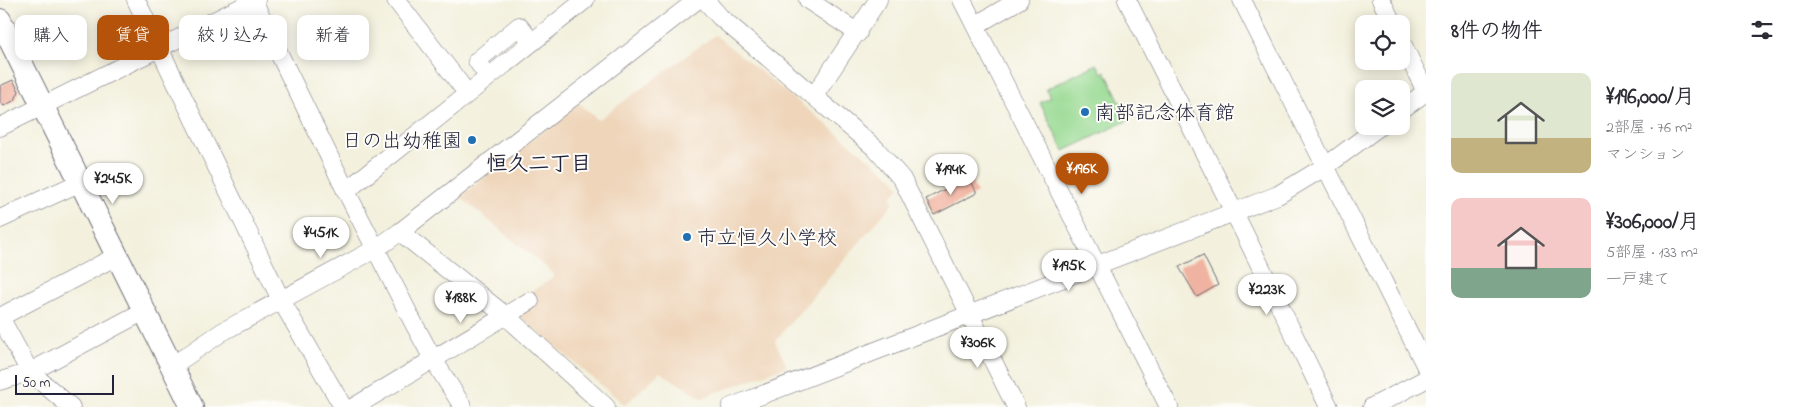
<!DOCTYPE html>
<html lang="ja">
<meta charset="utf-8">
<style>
:root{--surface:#fff;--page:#f7f7f7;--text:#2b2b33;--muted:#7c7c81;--accent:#b45309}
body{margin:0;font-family:"Indie Flower","Klee One",sans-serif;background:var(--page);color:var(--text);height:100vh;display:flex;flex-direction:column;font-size:19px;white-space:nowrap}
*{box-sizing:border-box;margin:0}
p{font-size:16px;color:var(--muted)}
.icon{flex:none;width:28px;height:28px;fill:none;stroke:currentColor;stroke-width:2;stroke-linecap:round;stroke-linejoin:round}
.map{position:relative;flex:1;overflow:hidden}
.drawer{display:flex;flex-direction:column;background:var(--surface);width:375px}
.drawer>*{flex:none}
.banner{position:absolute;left:15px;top:15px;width:475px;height:45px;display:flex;gap:10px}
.buttons{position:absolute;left:1355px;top:15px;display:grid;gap:10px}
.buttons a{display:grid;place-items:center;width:55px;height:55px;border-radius:10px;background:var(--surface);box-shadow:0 2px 12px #0003;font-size:25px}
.scale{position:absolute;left:15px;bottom:12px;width:99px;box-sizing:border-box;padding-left:5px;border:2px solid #22223b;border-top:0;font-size:14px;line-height:18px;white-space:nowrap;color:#22223b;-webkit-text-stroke:4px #fdfcf7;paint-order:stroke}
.price{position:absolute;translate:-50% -42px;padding:0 11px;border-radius:18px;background:#fff;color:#222;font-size:16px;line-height:32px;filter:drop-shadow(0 1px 2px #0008)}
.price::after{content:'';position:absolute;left:50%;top:30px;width:15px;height:11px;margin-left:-8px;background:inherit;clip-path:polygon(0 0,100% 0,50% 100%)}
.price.selected{background:var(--accent);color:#fff}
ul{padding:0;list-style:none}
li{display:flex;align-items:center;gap:15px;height:125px;padding:0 25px}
li span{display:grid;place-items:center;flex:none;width:140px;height:100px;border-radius:10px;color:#555}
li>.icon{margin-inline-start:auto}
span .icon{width:60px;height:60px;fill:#fffc;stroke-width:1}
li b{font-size:21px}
h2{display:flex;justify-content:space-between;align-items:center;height:60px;padding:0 25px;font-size:21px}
.tag{padding:0 18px;border-radius:10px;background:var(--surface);box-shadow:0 2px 12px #0003;font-size:18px;line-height:45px}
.tag.selected{background:var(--accent);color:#fff}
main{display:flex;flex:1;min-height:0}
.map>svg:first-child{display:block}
.built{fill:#efd6bb}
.green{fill:#96d991;stroke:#5c7e66}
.building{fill:#f1b3a1}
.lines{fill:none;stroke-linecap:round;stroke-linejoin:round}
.minor-casing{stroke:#6b6a74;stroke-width:19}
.major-casing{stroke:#6b6a74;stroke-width:24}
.minor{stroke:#fff;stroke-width:18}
.major{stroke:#fff;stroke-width:22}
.poi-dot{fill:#1f6fb2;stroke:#fdfcf7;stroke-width:2}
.labels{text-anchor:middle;stroke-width:4;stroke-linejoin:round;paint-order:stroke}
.poi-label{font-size:20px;fill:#22223b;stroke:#fdfcf7;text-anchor:start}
.neighbourhood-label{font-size:21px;font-weight:bold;fill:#22223b;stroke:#fdfcf7}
</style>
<main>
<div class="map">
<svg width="1426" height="407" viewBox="0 0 1426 407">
<rect width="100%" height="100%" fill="#fdfcf7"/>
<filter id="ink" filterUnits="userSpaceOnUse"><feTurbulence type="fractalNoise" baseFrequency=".02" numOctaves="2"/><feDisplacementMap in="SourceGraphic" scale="10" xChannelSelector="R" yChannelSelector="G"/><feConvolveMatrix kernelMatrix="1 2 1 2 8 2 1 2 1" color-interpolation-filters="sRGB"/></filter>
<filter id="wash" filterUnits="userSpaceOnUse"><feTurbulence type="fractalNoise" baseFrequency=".0096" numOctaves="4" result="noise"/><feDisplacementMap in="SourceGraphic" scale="20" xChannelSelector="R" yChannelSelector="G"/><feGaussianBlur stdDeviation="1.12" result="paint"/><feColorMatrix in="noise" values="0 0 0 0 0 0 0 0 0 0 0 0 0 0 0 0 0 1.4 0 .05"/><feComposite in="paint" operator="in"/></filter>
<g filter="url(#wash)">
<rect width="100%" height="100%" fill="#f3f0dd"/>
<polygon class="built" points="715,35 893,178 900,187 891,197 894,202 775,341 787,366 702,398 660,372 625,405 508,307 553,277 553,273 460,197 579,103 598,120"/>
<polygon class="green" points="1097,64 1102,73 1105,71 1129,120 1064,151 1040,103 1050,98 1046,89"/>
<g id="blocks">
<g class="building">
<polygon points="13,80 19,91 15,100 4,106 0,103 0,86"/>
<polygon points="969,177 977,193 934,215 926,199"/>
<polygon points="1203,255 1218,285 1197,297 1179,267"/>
</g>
</g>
</g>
<g filter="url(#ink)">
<use href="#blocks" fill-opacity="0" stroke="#6b6a74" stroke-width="1"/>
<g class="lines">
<defs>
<g id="minor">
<polyline points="136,0 281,300 343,407"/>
<polyline points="253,0 346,191 414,324 433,359 463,407"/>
<polyline points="396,0 467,93"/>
<polyline points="705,0 720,17 875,148 902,179 1016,407"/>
<polyline points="808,0 858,33"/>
<polyline points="962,0 1169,407"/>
<polyline points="1127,0 1234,212 1329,407"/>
<polyline points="1242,0 1426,367"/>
<polyline points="1381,0 1393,24"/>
<polyline points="976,25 1019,0"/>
<polyline points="1401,41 1426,92"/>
<polyline points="488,76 477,61 519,26 531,41"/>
<polyline points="814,96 878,0"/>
<polyline points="1401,110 1426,92"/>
<polyline points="0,127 256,0"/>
<polyline points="346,191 585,0"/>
<polyline points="0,219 81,182"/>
<polyline points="400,232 506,316 606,407"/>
<polyline points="0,317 117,256"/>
<polyline points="0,317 30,372 71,407"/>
<polyline points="172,366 222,332 377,248 400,232 697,0"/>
<polyline points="0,381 30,372 144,311"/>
<polyline points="354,407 530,301"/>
<polyline points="731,407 1278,195 1326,166 1380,126"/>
<polyline points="1372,407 1426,379"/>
</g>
<polyline id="major" points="0,20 192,407"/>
</defs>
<use href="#minor" class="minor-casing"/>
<use href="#major" class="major-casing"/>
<use href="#minor" class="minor"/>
<use href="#major" class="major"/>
</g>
</g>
<g class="poi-dot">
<circle cx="1085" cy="112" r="5"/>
<circle cx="472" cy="140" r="5"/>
<circle cx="687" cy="237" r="5"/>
</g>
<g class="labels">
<g class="poi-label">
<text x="1095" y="119">南部記念体育館</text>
<text x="462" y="147" text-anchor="end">日の出幼稚園</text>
<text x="697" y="244">市立恒久小学校</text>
</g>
<g class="neighbourhood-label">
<text x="539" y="170">恒久二丁目</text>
</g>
</g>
</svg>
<div class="buttons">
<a><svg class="icon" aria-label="locate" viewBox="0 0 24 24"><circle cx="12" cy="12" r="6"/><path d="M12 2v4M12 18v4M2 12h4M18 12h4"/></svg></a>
<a><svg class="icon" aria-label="layers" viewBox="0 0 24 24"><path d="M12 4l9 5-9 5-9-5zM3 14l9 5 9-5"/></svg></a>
</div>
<div class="scale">50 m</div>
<b class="price selected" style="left:1082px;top:195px">¥196K</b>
<b class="price" style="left:951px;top:196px">¥194K</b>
<b class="price" style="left:113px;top:205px">¥245K</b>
<b class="price" style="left:321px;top:259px">¥451K</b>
<b class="price" style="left:1069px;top:292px">¥195K</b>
<b class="price" style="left:1267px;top:316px">¥223K</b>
<b class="price" style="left:461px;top:324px">¥188K</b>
<b class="price" style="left:978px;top:369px">¥306K</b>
<div class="banner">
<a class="tag">購入</a>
<a class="tag selected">賃貸</a>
<a class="tag">絞り込み</a>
<a class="tag">新着</a>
</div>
</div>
<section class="drawer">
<h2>8件の物件<svg class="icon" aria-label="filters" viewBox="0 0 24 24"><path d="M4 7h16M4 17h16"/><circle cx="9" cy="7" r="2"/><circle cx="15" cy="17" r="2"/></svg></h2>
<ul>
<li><span style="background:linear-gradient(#dfe7d0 65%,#c2b280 0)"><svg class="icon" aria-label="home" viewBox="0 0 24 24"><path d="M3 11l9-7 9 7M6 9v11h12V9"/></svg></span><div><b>¥196,000/月</b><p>2部屋 · 76 m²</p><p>マンション</p></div></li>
<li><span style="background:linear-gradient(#f6c9c9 70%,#7fa58c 0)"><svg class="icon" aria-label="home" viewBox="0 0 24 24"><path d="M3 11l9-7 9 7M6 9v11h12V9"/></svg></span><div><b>¥306,000/月</b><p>5部屋 · 133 m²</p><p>一戸建て</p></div></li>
</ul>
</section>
</main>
